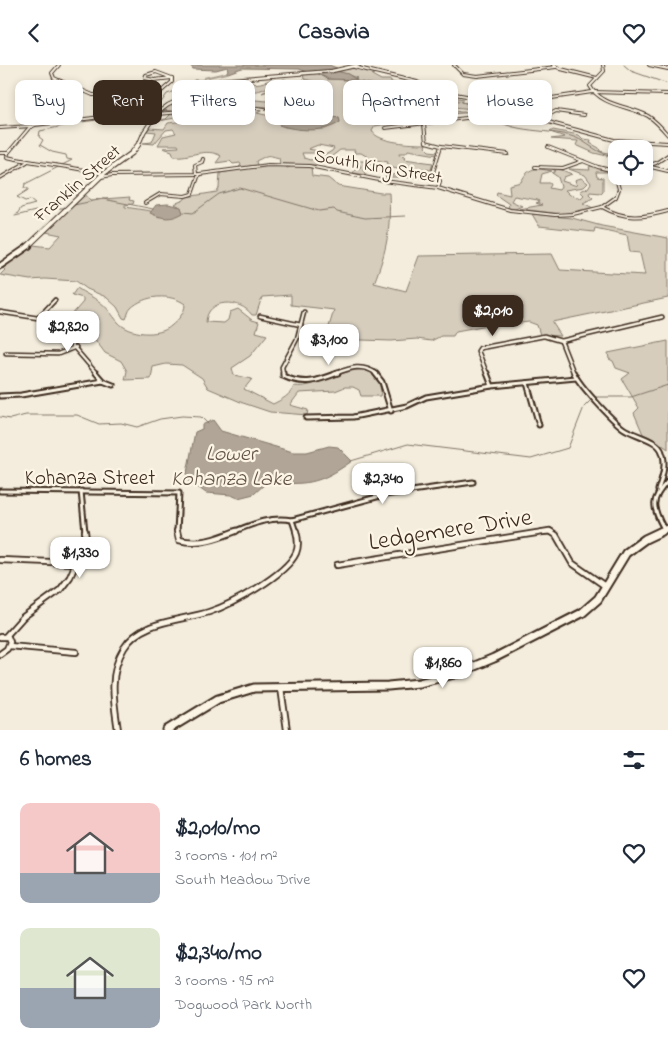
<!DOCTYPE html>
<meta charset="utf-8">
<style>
:root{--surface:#fff;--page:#f2f2f3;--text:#1f2937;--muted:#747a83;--accent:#3b2a1e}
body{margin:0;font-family:"Indie Flower",sans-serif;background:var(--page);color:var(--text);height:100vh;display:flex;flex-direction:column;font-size:19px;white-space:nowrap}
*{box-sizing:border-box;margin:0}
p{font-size:16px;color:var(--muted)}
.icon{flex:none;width:28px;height:28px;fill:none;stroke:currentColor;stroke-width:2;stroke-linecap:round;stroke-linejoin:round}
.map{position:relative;height:665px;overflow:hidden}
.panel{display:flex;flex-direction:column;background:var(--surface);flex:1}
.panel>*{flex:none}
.top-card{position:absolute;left:15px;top:15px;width:639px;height:45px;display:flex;gap:10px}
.buttons{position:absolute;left:608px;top:75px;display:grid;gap:10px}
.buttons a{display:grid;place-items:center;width:45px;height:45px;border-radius:10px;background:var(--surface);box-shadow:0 2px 8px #0003;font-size:25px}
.price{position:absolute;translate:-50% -42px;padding:0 11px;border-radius:10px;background:#fff;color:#222;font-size:16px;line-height:32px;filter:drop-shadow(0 1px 2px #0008)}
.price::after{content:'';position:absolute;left:50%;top:30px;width:15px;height:11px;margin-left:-8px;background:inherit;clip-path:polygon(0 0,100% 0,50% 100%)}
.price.current{background:var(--accent);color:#fff}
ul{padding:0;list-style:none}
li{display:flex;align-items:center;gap:15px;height:125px;padding:0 20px}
li span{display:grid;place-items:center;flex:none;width:140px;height:100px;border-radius:10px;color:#555}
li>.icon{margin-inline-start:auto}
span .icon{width:60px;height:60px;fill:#fffc;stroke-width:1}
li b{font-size:21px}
h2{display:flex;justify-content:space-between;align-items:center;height:60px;padding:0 20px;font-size:21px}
.tag{padding:0 18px;border-radius:10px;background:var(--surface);box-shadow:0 2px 8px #0003;font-size:18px;line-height:45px}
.tag.current{background:var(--accent);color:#fff}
header{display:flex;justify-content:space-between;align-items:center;height:65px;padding:0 20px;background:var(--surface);font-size:22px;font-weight:800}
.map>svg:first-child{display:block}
.green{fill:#d6cdbd;stroke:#887c6e}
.water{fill:#b0a596;stroke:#817466}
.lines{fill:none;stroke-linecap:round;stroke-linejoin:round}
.stream{stroke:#817466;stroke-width:1}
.canal{stroke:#b0a596;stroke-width:2}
.minor-far3-casing{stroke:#3b2a1e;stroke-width:4}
.minor-far2-casing{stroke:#3b2a1e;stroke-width:5.5}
.minor-far1-casing{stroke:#3b2a1e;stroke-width:7}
.minor-casing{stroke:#3b2a1e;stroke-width:8}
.secondary-far4-casing{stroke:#3b2a1e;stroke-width:4.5}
.secondary-far3-casing{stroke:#3b2a1e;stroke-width:6}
.secondary-far2-casing{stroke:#3b2a1e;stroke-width:8}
.secondary-far1-casing{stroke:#3b2a1e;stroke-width:9}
.secondary-casing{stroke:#3b2a1e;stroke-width:11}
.minor-far3{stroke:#fcf5e5;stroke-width:2}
.minor-far2{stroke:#fcf5e5;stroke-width:2.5}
.minor-far1{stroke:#fcf5e5;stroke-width:3}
.minor{stroke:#fcf5e5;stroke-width:4.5}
.secondary-far4{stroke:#fcf5e5;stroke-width:2.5}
.secondary-far3{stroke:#fcf5e5;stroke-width:4}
.secondary-far2{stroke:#fcf5e5;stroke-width:4.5}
.secondary-far1{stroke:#fcf5e5;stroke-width:5.5}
.secondary{stroke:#fcf5e5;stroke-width:7}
.labels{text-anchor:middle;stroke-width:4.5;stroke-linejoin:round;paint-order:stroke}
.far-street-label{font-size:18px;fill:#3b2a1e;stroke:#fcf5e5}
.street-label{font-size:21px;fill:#3b2a1e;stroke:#fcf5e5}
.water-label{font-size:22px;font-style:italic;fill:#645548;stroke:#fcf5e5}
.near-street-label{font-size:25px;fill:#3b2a1e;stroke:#fcf5e5}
</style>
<header><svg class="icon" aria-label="back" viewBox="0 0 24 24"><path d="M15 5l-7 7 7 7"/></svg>Casavia<svg class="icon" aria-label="heart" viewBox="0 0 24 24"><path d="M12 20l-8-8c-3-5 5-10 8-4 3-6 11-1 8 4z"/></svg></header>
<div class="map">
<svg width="668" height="665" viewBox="0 0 668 665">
<rect width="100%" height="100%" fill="#f4eddd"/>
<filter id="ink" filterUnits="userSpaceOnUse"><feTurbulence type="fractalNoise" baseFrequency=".02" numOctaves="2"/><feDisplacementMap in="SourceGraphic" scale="10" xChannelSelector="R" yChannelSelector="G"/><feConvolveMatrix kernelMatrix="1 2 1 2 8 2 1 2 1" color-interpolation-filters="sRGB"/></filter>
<g filter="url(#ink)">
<g class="green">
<path d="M354,3L375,8L372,10L381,15H391V17L411,22L419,19L427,24L449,27L451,32L464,34L462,37L469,39L474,37L487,43L483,45L443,41L429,40L420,44H451L460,47H480L432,50L426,56L419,54L375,61L372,66C378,78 413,79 426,79L425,82L429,86L438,87L437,90L408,85L406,88H399V90L405,91L404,94L433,98L431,105L405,102L410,106L408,110L421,112C409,113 398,112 385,112L396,109L402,105L393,103L387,98L388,97L376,95L371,97L370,99H366L363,105L366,110L353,108L355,105L361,102L358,96H365L368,92L361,88H354L355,85H340L327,95L323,91L332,86L334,83L318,80L308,84L319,86L320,88H302L304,93L310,95L319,93L324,96L315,100L280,99L279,93C265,89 269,90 256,96L257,100L238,103L241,100L240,98L233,99L230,96L216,98L221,91C206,82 189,93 174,91L172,86L163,83L179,82L178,80H158L163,71L176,68L173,64L166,65L154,79L143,78L152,77L156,67L147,66L149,63L164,64L168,58L184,56L185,54L175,53L159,56L160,55L166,54L171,49L205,45L190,53L196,54L209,45L249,42L263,45L257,48L279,53L282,56L280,60L285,62L325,64L340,57L339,53C321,51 315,39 294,46L291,43C257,41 205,40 171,48V46L162,45L170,40H184V42C192,43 194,40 200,40C206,39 207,42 213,40L212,38L219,37L220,34L213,31L221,25L216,24L229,19L234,14H242L238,19L226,25L238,29L247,20L243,18L247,13H250V17C260,22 268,13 276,15C273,18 266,24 261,25C253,28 246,23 244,34L267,36L270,35L271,31L284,29L289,24L278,23L262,28L284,14L299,20L295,31C304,35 316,34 324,28L312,25L316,17L304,14L303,9L317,8L328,14L348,15L357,13L337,6Z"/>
<polygon points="553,65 579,70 583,74 591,75 590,78 599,83 600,86 616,90 616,93 594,88 576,80 578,76 551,74 565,72 550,67"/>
<path d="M285,100L287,103L295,100L311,101L312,111L328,113L338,121L381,128H389C391,163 387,185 374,218L406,226L419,191L552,189L560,205L645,210L640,188L630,187L627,170L595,163L594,167L539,161L532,149L572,153L602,161L668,173V233L552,257L561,271L540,270L537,260L529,257L505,260L493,259L456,266L453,271H441L431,276L417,274L391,276L332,274L328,265L334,245L291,240V230L262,232L256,250H252C240,233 207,233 206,257L224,258L228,255L230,247L238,244L252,255L259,257L256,267L267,270L250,291L232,303L234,310L252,314L244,324L273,339C281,335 291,330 294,321C318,326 360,290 376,312C380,316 380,322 381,327L380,331H361L359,325L353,322H345L335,326L299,328L290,340L308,345L307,350L270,347L243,338L208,323L202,313L182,300L166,299L153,302L151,314L125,315L127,306L121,296L105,288L85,261L73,253L61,258L51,254L70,252L83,237V233L72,230L77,223C84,228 93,232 100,237C108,243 112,250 118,257C129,270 159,272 171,261C178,255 185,248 185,239C170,228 145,230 131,243C128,246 128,250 126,254L123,253L117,242L106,232L87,224L76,216L45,214L30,215L0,210L5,205L2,202L33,180L50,182L61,170L46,167L85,129L90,135L130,132L129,135L134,136L133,139L125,140V142L151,146L159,152L179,141L174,139L184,135L186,132L217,127L219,123L220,108L254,102Z"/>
<path d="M591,101L611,107H596L597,112L603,113V126L601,128L590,127L589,129L593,133L583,138L593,143L562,149L519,144L542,140L536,138L539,137L538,135L514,131L511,136L522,141L515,144L508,143L509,139L496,130L497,127L510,130L509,120L521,117C529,101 536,103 552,106L542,109L540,118H550L551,120L549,123L559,125L561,122L558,112L552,108L556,106L552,104C563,104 563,106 572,109L564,112L562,116L577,121L575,115L581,113L588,118L584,122L565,125L570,130L581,133L584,130L580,126L588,123L591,118L585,110L569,104L590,105L589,102Z"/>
<polygon points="668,276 668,384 657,376 643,369 634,348 639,343 622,314 630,308 616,303 613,296 609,294 608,288"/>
</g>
<g class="water">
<polygon points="190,0 329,0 337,3 337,5 308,7 299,4 242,3 228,8 226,8 228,5 227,2 216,5 193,4"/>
<polygon points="337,6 348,9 357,15 328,14 317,8"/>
<path d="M302,43L319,45L327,51L339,53L340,57C325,68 297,66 279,60L282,56L279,53Z"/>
<path d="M168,139L181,142L183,148C171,155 163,154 150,148L156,140Z"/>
<path d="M213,355L221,366L293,387H307L329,381L338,382L352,396C317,421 307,419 266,418L254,429L238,433L231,430L206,428L186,414L187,408L195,367L202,364V360Z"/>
</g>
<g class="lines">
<g class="stream">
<polyline points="624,0 631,6 668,19"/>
<path d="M356,16L376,20L375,25L405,40H422L452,34L484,43C502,71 546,62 574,72C590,78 595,89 616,91"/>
<polyline points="361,39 386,40 389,37 386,33"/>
<polyline points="105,55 133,54 153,49 167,29 189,21 194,15 202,15 204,13"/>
<polyline points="74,140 103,134 153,144"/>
<polyline points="184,147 193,148 219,129 240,123 319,146 334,144 337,147 365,153 405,151"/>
<path d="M17,149L21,143L35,139L30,135L25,136L17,132L28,125V123H24L25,119L72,95L67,94L66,90L52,87L40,80L43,75L39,72L40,66C61,62 82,55 103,55"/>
<polyline points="15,151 48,143 65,143"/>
<polyline points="596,332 631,332 668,320"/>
<polyline points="0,352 10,354 26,350 77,350 99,359 121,358 137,362 160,354 182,351 201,352 208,359"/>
<polyline points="351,396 408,379 531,394 568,383 584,342 592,334"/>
</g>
<polyline class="canal" points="204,13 226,8"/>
<defs>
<g id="minor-far3">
<polyline points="59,0 52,8 54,13 93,30 138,29"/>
<polyline points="454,0 463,9 477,11 556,2"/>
<polyline points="553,0 561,4 597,13"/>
<path d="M603,0L604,6L590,21C601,41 630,41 648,51C656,56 662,63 668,70"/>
<polyline points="649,0 668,4"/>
<polyline points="354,2 417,17 432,25 472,32 555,59 614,75 668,78"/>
<polygon points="156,7 172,13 154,15 145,13 146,10"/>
<polyline points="529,32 545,34 592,27 668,29"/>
<polyline points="180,34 202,37"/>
<polyline points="150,45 157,30 172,17 172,13"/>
<polyline points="156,49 248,42 265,44"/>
<polyline points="541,54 556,46 584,50"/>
<polyline points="424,59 426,77 441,81 433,107 440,116 438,123"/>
<polyline points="0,63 31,61"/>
<polyline points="385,63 482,51 484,46 494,40"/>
<polyline points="441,81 508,89"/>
<polyline points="548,82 598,102 614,106"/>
<polyline points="0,88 7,88"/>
<polyline points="8,88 29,63 35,60 160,45"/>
<path d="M8,88L7,92C39,99 70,101 103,109"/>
<polyline points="535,102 563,103 583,96"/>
<polyline points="644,102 656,98 668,90"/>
<polyline points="651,102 668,106"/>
<polyline points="196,109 195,100 202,97 203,94"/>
<polyline points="101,112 112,110 200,109 268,100 309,101 384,116 438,123 510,145 555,150 573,149 602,142 616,132 619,124 614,106 616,103"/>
<polyline points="0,113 27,97"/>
<polyline points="145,138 160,129 185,131 192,129 199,109"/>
<path d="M602,142C625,155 643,153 668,146"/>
</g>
<g id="minor-far2">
<polyline points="0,247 38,253 53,258 97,309"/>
<polyline points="260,251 301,260"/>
<polyline points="38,253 55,235"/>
<polyline points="561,276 574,309"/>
<polyline points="561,276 662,252"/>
<polyline points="6,288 58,289 76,282"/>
<polyline points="283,309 282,302 297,274 304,247"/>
<path d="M334,309C350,303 362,298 377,309"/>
<polyline points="487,309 478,286 480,283 544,271 561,276"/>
</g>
<g id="minor-far1">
<polyline points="96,308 103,316"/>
<path d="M283,308V311C304,321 317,316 338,308"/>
<polyline points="375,308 382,317 391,346"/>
<polyline points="487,308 492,321"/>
<path d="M574,308C579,320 612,355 623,363C634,371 658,374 662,387C667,400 662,412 658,425"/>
<polyline points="527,318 539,360"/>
<polyline points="0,331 21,330 103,316 113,320"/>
<polyline points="306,353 353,352 407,341 426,332 492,321 576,313"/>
<polyline points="0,426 179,428 177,467"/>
<polyline points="81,426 85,467"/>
<polyline points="292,455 384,430 473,417"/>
<polyline points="292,455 296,467"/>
<path d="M664,464C652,442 650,435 668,416"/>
<path d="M233,467C253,459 270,451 292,455"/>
<polyline points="542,467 552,467"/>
</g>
<g id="minor">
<path d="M177,466L179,475C200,480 216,474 236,466"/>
<polyline points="550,466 556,470 572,498 605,521"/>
<polyline points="0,495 76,498"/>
<polyline points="337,500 549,466"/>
<polyline points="6,571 23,552 60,525 70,512 86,475 85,466"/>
<polyline points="0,572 8,572 10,577 7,584 0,589"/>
<polyline points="9,581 76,587"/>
<polyline points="281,623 287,665"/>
<path d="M118,665C114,638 108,609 124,583C141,555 181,556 209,547C231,540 286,510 296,488C299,481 298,473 296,466"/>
</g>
<polyline id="secondary-far4" points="138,81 144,67 156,49 168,40 221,15 332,6 359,0"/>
<polyline id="secondary-far3" points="27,182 103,109 132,88 138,80"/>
<polyline id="secondary-far2" points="0,201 29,181"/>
<polyline id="secondary-far1" points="659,467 668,463"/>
<polyline id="secondary" points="167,665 218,634 254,623 388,621 419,618 458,608 494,593 582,548 598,534 626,488 645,474 662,466"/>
</defs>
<use href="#minor-far3" class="minor-far3-casing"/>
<use href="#minor-far2" class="minor-far2-casing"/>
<use href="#minor-far1" class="minor-far1-casing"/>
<use href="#minor" class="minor-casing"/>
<use href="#secondary-far4" class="secondary-far4-casing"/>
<use href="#secondary-far3" class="secondary-far3-casing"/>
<use href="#secondary-far2" class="secondary-far2-casing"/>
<use href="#secondary-far1" class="secondary-far1-casing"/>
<use href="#secondary" class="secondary-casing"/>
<use href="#minor-far3" class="minor-far3"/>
<use href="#minor-far2" class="minor-far2"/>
<use href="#minor-far1" class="minor-far1"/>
<use href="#minor" class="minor"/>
<use href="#secondary-far4" class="secondary-far4"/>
<use href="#secondary-far3" class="secondary-far3"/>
<use href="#secondary-far2" class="secondary-far2"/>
<use href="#secondary-far1" class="secondary-far1"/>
<use href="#secondary" class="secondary"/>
</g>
</g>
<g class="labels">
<g class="far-street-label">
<text transform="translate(378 101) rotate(10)" y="6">South King Street</text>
<text transform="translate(77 118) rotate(-41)" y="6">Franklin Street</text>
</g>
<g class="street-label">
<text x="90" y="419">Kohanza Street</text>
</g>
<g class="water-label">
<text x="231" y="395">Lower<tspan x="231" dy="25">Kohanza Lake</tspan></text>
</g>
<g class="near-street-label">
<text transform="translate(450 463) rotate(-9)" y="9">Ledgemere Drive</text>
</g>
</g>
</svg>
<div class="buttons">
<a><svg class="icon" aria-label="locate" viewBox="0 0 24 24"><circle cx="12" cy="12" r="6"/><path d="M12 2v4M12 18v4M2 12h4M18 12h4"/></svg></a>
</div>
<b class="price current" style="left:493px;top:272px">$2,010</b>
<b class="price" style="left:68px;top:288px">$2,820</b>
<b class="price" style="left:329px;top:301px">$3,100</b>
<b class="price" style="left:383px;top:440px">$2,340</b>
<b class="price" style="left:80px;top:514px">$1,330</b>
<b class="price" style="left:443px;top:624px">$1,860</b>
<div class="top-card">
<a class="tag">Buy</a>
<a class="tag current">Rent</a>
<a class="tag">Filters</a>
<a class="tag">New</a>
<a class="tag">Apartment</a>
<a class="tag">House</a>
</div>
</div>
<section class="panel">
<h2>6 homes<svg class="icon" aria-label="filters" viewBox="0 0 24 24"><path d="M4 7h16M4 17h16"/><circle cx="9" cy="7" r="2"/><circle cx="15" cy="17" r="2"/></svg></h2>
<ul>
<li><span style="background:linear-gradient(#f6c9c9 70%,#9aa5b1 0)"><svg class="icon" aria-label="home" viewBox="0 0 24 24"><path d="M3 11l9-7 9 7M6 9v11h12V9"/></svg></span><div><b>$2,010/mo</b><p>3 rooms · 101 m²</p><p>South Meadow Drive</p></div><svg class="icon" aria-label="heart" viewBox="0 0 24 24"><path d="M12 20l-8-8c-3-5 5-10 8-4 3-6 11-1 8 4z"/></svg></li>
<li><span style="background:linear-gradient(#dfe7d0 60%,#9aa5b1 0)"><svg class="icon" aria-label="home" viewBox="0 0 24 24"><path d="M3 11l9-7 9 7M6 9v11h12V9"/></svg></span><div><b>$2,340/mo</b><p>3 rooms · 95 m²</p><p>Dogwood Park North</p></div><svg class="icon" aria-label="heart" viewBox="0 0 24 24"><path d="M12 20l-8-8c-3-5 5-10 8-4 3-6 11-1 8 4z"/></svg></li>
</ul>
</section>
